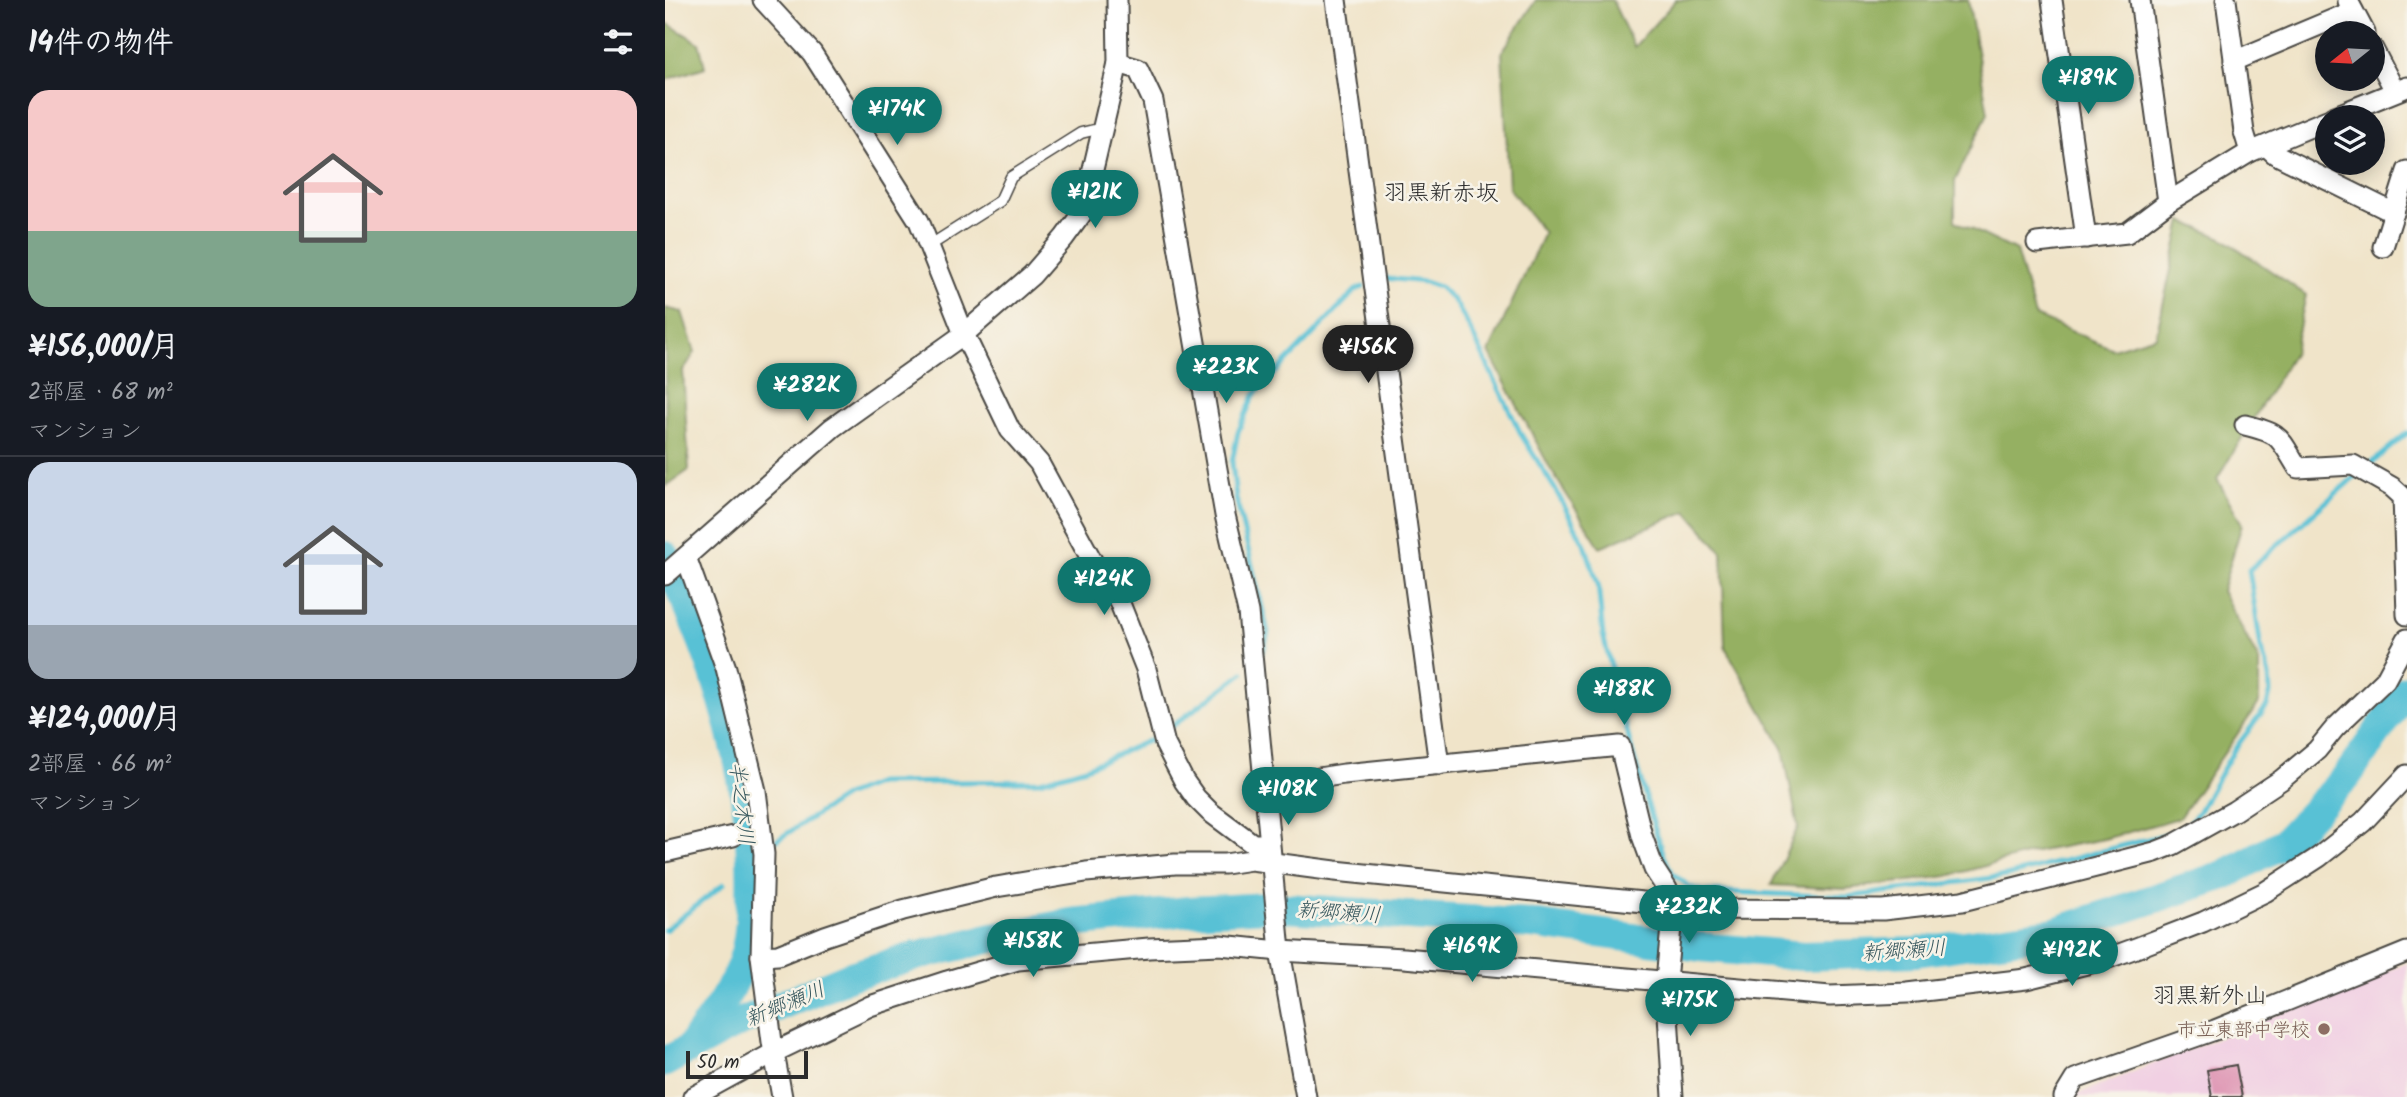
<!DOCTYPE html>
<html lang="ja">
<meta charset="utf-8">
<style>
:root{--surface:#171b24;--page:#242831;--text:#f1f3f6;--muted:#9ea1a6;--line:#363941;--accent:#0f766e}
body{margin:0;font-family:Kalam,"Klee One",sans-serif;background:var(--page);color:var(--text);height:100vh;display:flex;flex-direction:column;font-size:26px;white-space:nowrap}
*{box-sizing:border-box;margin:0}
p{font-size:23px;color:var(--muted)}
.icon{flex:none;width:38px;height:38px;fill:none;stroke:currentColor;stroke-width:2;stroke-linecap:round;stroke-linejoin:round}
.map{position:relative;flex:1;overflow:hidden}
.drawer{display:flex;flex-direction:column;background:var(--surface);width:665px}
.drawer>*{flex:none}
.needle{width:46px;rotate:252deg}
.buttons{position:absolute;left:1650px;top:21px;display:grid;gap:14px}
.buttons a{display:grid;place-items:center;width:70px;height:70px;border-radius:50%;background:var(--surface);box-shadow:0 4px 18px #0003;font-size:35px}
.scale{position:absolute;left:21px;bottom:18px;width:122px;box-sizing:border-box;padding-left:7px;border:4px solid #2b2b2b;border-top:0;font-size:19px;line-height:24px;white-space:nowrap;color:#2b2b2b;-webkit-text-stroke:5px #f7f3e8;paint-order:stroke}
.price{position:absolute;translate:-50% -60px;padding:0 16px;border-radius:24px;background:var(--accent);color:#fff;font-size:23px;line-height:46px;filter:drop-shadow(0 2px 4px #0008)}
.price::after{content:'';position:absolute;left:50%;top:42px;width:21px;height:16px;margin-left:-10px;background:inherit;clip-path:polygon(0 0,100% 0,50% 100%)}
.price.selected{background:#222;color:#fff}
ul{padding:0;list-style:none}
li{display:grid;align-content:center;gap:14px;height:371px;padding:0 28px}
li+li{border-top:2px solid var(--line)}
li span{display:grid;place-items:center;height:217px;border-radius:21px;color:#555}
li>.icon{margin-inline-start:auto}
span .icon{width:126px;height:126px;fill:#fffc;stroke-width:1}
li b{font-size:30px}
h2{display:flex;justify-content:space-between;align-items:center;height:84px;padding:0 28px;font-size:30px}
main{display:flex;flex:1;min-height:0}
.map>svg:first-child{display:block}
.built{fill:#f1d0e3}
.forest{fill:#95b062;stroke:#606e46;stroke-width:2}
.lines{fill:none;stroke-linecap:round;stroke-linejoin:round}
.stream{stroke:#58c1d5;stroke-width:5}
.river{stroke:#58c1d5;stroke-width:30}
.building{fill:#df98b5}
.service-casing{stroke:#494743;stroke-width:13}
.minor-casing{stroke:#494743;stroke-width:23}
.service{stroke:#fff;stroke-width:10}
.minor{stroke:#fff;stroke-width:19}
.education-dot{fill:#8d6e63;stroke:#f7f3e8;stroke-width:2.5}
.labels{text-anchor:middle;stroke-width:5;stroke-linejoin:round;paint-order:stroke}
.education-label{font-size:19px;fill:#785e54;stroke:#f7f3e8;text-anchor:end}
.water-label{font-size:21px;font-style:italic;fill:#38585e;stroke:#f7f3e8}
.quarter-label{font-size:23px;fill:#2b2b2b;stroke:#f7f3e8}
</style>
<main>
<section class="drawer">
<h2>14件の物件<svg class="icon" aria-label="filters" viewBox="0 0 24 24"><path d="M4 7h16M4 17h16"/><circle cx="9" cy="7" r="2"/><circle cx="15" cy="17" r="2"/></svg></h2>
<ul>
<li><span style="background:linear-gradient(#f6c9c9 65%,#7fa58c 0)"><svg class="icon" aria-label="home" viewBox="0 0 24 24"><path d="M3 11l9-7 9 7M6 9v11h12V9"/></svg></span><div><b>¥156,000/月</b><p>2部屋 · 68 m²</p><p>マンション</p></div></li>
<li><span style="background:linear-gradient(#c9d6e8 75%,#9aa5b1 0)"><svg class="icon" aria-label="home" viewBox="0 0 24 24"><path d="M3 11l9-7 9 7M6 9v11h12V9"/></svg></span><div><b>¥124,000/月</b><p>2部屋 · 66 m²</p><p>マンション</p></div></li>
</ul>
</section>
<div class="map">
<svg width="1742" height="1097" viewBox="0 0 1742 1097">
<rect width="100%" height="100%" fill="#f7f3e8"/>
<filter id="ink" filterUnits="userSpaceOnUse"><feTurbulence type="fractalNoise" baseFrequency=".0143" numOctaves="2"/><feDisplacementMap in="SourceGraphic" scale="14" xChannelSelector="R" yChannelSelector="G"/><feConvolveMatrix kernelMatrix="1 2 1 2 8 2 1 2 1" color-interpolation-filters="sRGB"/></filter>
<filter id="wash" filterUnits="userSpaceOnUse"><feTurbulence type="fractalNoise" baseFrequency=".00686" numOctaves="4" result="noise"/><feDisplacementMap in="SourceGraphic" scale="28" xChannelSelector="R" yChannelSelector="G"/><feGaussianBlur stdDeviation="1.57" result="paint"/><feColorMatrix in="noise" values="0 0 0 0 0 0 0 0 0 0 0 0 0 0 0 0 0 1.4 0 .05"/><feComposite in="paint" operator="in"/></filter>
<g filter="url(#wash)">
<rect width="100%" height="100%" fill="#f0e4c9"/>
<polygon class="built" points="1742,963 1742,1097 1411,1097 1410,1095"/>
<g class="forest">
<polygon points="871,0 947,0 969,47 1011,0 1303,0 1323,113 1290,181 1290,221 1351,251 1370,316 1448,349 1491,336 1517,221 1557,238 1641,295 1629,352 1552,479 1577,524 1557,591 1594,661 1594,703 1514,818 1439,839 1375,851 1283,876 1180,889 1106,885 1133,827 1118,748 1060,647 1057,552 1022,511 935,547 886,470 824,352 879,233 844,188 837,52"/>
<polygon points="0,22 34,43 40,67 0,80"/>
<polygon points="0,308 17,312 30,352 18,371 24,470 1,486"/>
</g>
<g class="lines">
<g class="stream">
<polyline points="718,278 760,282 775,287 790,302 803,325 857,436 890,489 920,545 933,584 938,635 967,751 998,856 1008,874 1025,887 1038,891 1182,897 1341,876 1510,832 1523,825 1534,811 1569,750 1602,706 1605,693 1604,675 1596,648 1584,570 1694,473"/>
<polyline points="1702,467 1742,433"/>
<polyline points="595,655 599,650 603,632 571,498 567,462 573,432 589,395 691,290 698,287"/>
<polyline points="506,727 578,673"/>
<polyline points="112,840 180,796 213,783 375,781 421,768 485,740"/>
<polyline points="0,930 59,884"/>
</g>
<g class="river">
<path d="M0,556C52,662 91,781 86,900C85,923 84,946 75,968C64,996 44,1020 27,1045"/>
<polyline points="0,1062 66,1026 185,976 251,956 323,939 406,923 524,911 605,907 866,924 1035,947 1138,956 1251,952 1390,932 1559,875 1620,842 1682,776 1742,690"/>
</g>
</g>
<g id="blocks">
<polygon class="building" points="1571,1065 1577,1097 1547,1097 1542,1070"/>
</g>
</g>
<g filter="url(#ink)">
<use href="#blocks" fill-opacity="0" stroke="#494743" stroke-width="2"/>
<g class="lines">
<defs>
<polyline id="service" points="264,246 335,201 346,177 416,133 437,128"/>
<g id="minor">
<polyline points="98,0 147,53 254,221 299,334 345,430 374,463 430,566 454,601 481,669 500,744 519,781 531,798 545,812 588,844 604,844"/>
<polyline points="671,0 774,765"/>
<polyline points="1387,0 1421,238"/>
<polyline points="1475,0 1503,202"/>
<polyline points="1561,0 1579,132 1585,152"/>
<polyline points="1683,1 1700,33"/>
<polyline points="1708,49 1730,91"/>
<polyline points="1569,61 1688,11"/>
<polyline points="453,63 473,69 488,101 560,515 583,612 615,951 641,1097"/>
<polyline points="1668,117 1742,87"/>
<polyline points="1601,146 1610,154 1729,213"/>
<polyline points="1372,243 1462,233 1503,202 1585,152 1662,120"/>
<polyline points="1718,247 1742,171"/>
<path d="M1580,425C1617,434 1613,436 1633,468L1688,465L1727,487L1738,497L1742,615"/>
<polyline points="21,557 61,668 91,791 99,854 96,956 107,1042 117,1097"/>
<polyline points="0,575 167,428 299,334 367,275 399,238 418,212 453,63 452,0"/>
<polyline points="599,791 628,782 679,774 955,746 977,836 989,869 1002,889 1008,905 1001,981 1008,1097"/>
<polyline points="0,852 68,836"/>
<polyline points="96,956 113,955 160,936 238,910 331,887 421,872 510,864 560,864 586,860 670,871 1008,905 1024,909 1218,910 1297,901 1490,852 1508,845 1569,811 1616,780 1652,750 1670,728 1720,680 1742,639"/>
<polyline points="28,1097 110,1052 205,1006 282,981 353,960 484,948 555,945 615,951 739,958 1165,996 1242,993 1361,979 1438,960 1471,948 1538,922 1600,892 1654,857 1698,822 1742,775"/>
<polyline points="1399,1097 1410,1079 1550,1030 1742,952"/>
</g>
</defs>
<use href="#service" class="service-casing"/>
<use href="#minor" class="minor-casing"/>
<use href="#service" class="service"/>
<use href="#minor" class="minor"/>
</g>
</g>
<circle class="education-dot" cx="1659" cy="1029" r="7"/>
<g class="labels">
<g class="education-label">
<text x="1645" y="1036">市立東部中学校</text>
</g>
<g class="water-label">
<text transform="translate(77 803) rotate(83)" y="7">半之木川</text>
<text transform="translate(674 912) rotate(4)" y="7">新郷瀬川</text>
<text transform="translate(1239 950) rotate(-4)" y="7">新郷瀬川</text>
<text transform="translate(120 1004) rotate(-23)" y="7">新郷瀬川</text>
</g>
<g class="quarter-label">
<text x="776" y="200">羽黒新赤坂</text>
<text x="1545" y="1003">羽黒新外山</text>
</g>
</g>
</svg>
<div class="buttons">
<a><svg class="needle" viewBox="-14 -14 28 28"><path d="M0-13l5 13h-10z" fill="#e53935"/><path d="M0 13l5-13h-10z" fill="#9ea1a6"/></svg></a>
<a><svg class="icon" aria-label="layers" viewBox="0 0 24 24"><path d="M12 4l9 5-9 5-9-5zM3 14l9 5 9-5"/></svg></a>
</div>
<div class="scale">50 m</div>
<b class="price" style="left:1423px;top:116px">¥189K</b>
<b class="price" style="left:232px;top:147px">¥174K</b>
<b class="price" style="left:430px;top:230px">¥121K</b>
<b class="price selected" style="left:703px;top:385px">¥156K</b>
<b class="price" style="left:561px;top:405px">¥223K</b>
<b class="price" style="left:142px;top:423px">¥282K</b>
<b class="price" style="left:439px;top:617px">¥124K</b>
<b class="price" style="left:959px;top:727px">¥188K</b>
<b class="price" style="left:623px;top:827px">¥108K</b>
<b class="price" style="left:1024px;top:945px">¥232K</b>
<b class="price" style="left:368px;top:979px">¥158K</b>
<b class="price" style="left:807px;top:984px">¥169K</b>
<b class="price" style="left:1407px;top:988px">¥192K</b>
<b class="price" style="left:1025px;top:1038px">¥175K</b>
</div>
</main>
